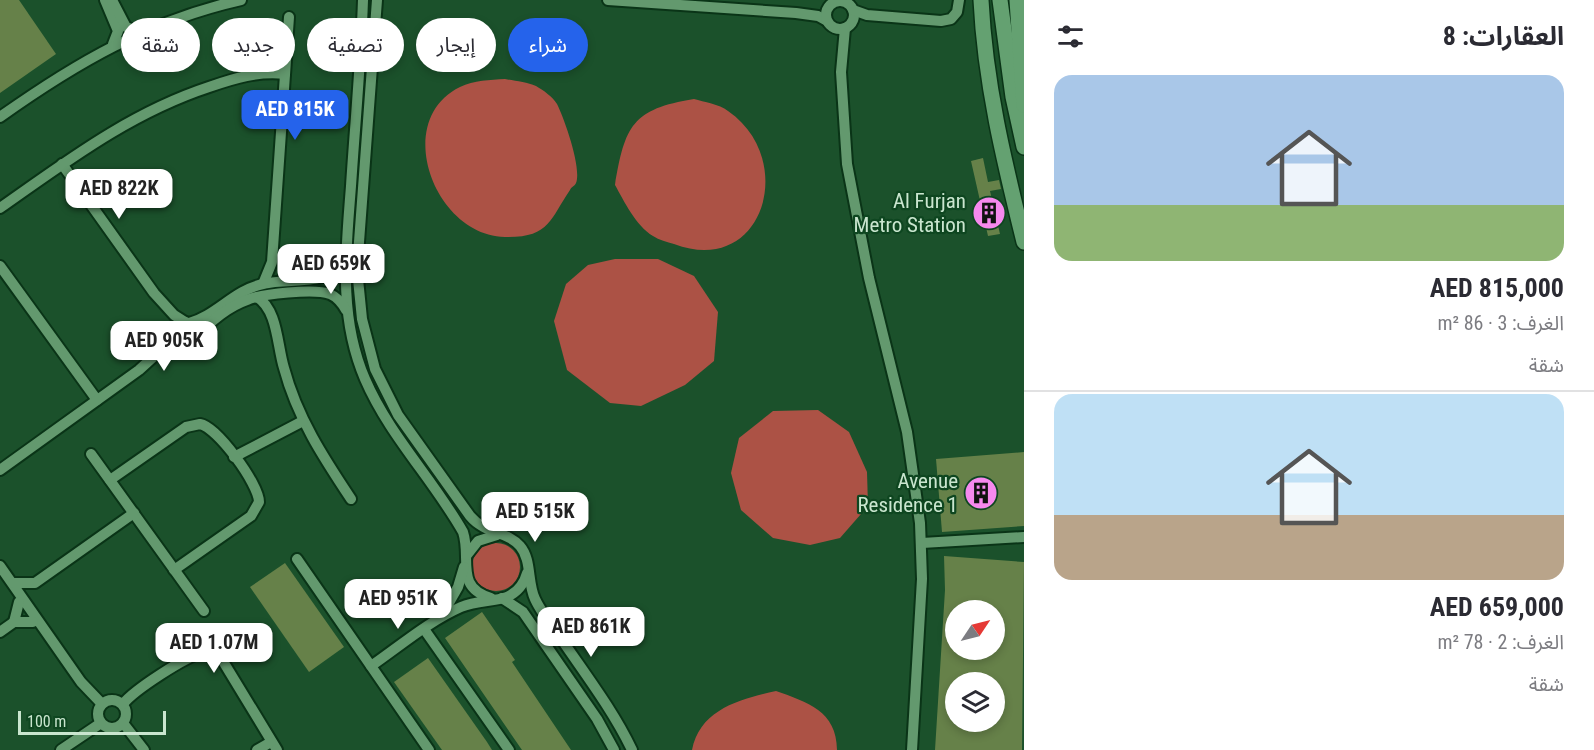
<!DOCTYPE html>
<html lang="ar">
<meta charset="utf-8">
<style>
:root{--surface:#fff;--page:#f2f2f3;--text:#2b2b33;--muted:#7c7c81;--line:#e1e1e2;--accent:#2563eb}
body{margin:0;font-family:"Roboto Condensed","Noto Sans Arabic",sans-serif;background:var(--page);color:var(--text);direction:rtl;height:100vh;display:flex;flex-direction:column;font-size:22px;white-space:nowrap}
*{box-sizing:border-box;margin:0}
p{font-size:20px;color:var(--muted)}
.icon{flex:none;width:33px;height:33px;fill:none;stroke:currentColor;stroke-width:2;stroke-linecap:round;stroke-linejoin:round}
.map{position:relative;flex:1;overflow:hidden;direction:ltr}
.details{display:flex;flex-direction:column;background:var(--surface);width:570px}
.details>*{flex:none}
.guide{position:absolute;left:18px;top:18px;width:570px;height:54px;direction:rtl;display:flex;gap:12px}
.needle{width:39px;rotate:55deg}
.fabs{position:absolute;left:945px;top:600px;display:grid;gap:12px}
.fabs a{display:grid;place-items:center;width:60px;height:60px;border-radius:50%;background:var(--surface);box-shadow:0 3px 9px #0003;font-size:30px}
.scale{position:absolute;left:18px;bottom:15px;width:148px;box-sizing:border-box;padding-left:6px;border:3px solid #cae6cf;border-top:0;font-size:16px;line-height:21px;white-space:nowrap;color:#cae6cf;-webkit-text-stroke:4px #0e4620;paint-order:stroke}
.price{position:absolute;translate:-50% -51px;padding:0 14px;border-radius:12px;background:#fff;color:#222;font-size:20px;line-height:39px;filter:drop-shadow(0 2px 3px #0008)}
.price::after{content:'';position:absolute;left:50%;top:36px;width:18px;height:14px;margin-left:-9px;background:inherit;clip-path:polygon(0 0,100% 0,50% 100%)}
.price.current{background:var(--accent);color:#fff}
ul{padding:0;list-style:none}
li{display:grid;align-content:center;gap:12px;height:318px;padding:0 30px}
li+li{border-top:2px solid var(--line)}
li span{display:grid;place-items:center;height:186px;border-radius:18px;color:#555}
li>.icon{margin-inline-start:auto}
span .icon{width:108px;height:108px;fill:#fffc;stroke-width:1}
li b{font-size:26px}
h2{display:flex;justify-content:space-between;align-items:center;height:72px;padding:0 30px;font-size:26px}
.chip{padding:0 21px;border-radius:27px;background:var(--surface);box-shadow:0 3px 9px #0003;font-size:21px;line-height:54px}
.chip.current{background:var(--accent);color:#fff}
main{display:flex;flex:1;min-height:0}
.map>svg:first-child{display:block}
.green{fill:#ac5245}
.building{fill:#668149;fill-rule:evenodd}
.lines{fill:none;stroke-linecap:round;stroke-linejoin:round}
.minor-casing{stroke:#0a3417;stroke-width:14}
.major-casing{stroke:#0a3417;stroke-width:18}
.minor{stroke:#63996e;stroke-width:10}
.major{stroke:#64a171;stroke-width:15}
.labels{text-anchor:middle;stroke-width:4.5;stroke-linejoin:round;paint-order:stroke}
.poi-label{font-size:21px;fill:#cae6cf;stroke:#0e4620;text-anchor:end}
</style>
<main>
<section class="details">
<h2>العقارات: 8<svg class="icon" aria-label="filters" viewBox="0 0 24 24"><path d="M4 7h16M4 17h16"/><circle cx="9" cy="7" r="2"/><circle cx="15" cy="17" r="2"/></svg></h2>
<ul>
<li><span style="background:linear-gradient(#a9c7e8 70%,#8fb573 0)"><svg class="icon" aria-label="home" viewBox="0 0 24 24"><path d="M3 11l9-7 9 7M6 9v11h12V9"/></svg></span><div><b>AED 815,000</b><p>الغرف: 3 · 86 m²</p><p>شقة</p></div></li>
<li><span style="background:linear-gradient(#bfe0f5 65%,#b9a48a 0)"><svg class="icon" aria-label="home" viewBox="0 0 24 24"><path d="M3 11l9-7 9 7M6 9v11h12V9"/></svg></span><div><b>AED 659,000</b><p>الغرف: 2 · 78 m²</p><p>شقة</p></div></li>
</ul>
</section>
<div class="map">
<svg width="1024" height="750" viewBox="0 0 1024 750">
<rect width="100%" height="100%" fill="#1b512b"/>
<g class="green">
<path d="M505,79C515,81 527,82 536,86C543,90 553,97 557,104C564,118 582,168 576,183C575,186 571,187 570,190C550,219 550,238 505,237C435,236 391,121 460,87C474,80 490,80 505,79Z"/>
<path d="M694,99C704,102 719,104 728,111C798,159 764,278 674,244C667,242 659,240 653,236C636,226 624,201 615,185C625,126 632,109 694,99Z"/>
<polygon points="615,259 658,259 694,276 718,312 714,361 685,385 641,406 610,403 567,370 554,321 566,284 588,265"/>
<polygon points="818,410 849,432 867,472 868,506 840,538 810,545 773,538 741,510 731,473 739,438 773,411"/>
<circle cx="496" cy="567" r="24"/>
<path d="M776,691C807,702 837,711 837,750H692C700,709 741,699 776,691Z"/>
</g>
<g class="building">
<polygon points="0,0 19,0 56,54 0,93"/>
<polygon points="983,158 988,182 999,180 1001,189 990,191 1000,234 988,236 971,161"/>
<polygon points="1024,452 1024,526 942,532 936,459"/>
<path d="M944,556L1024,562L1022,750H935L945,590ZM956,610H994V650H956ZM956,682H994V722H956Z"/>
<polygon points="285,563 344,647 309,672 250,587"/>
<polygon points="482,612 515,660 512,662 571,750 522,750 445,638"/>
<polygon points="428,658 487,742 492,750 442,750 394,682"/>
</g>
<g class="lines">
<defs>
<g id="minor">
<polyline points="105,0 118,31 113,44"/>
<polyline points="112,0 126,27 139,32"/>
<path d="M363,0C361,62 355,124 351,186C346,252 338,316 365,379C389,435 433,479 463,532C472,559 454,587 491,598"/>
<path d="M377,0L357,269L362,319L375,369L398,415L470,516C485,534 507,531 520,546C532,560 527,582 535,599C541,612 551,625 560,637C585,674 613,710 632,750"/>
<polyline points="608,0 796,13 818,16 827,21"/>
<circle cx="840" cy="15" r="14"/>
<polyline points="853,10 867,15 941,21 951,19 957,12 959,0"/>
<polyline points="845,28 841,72 847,164 869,278 907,432 920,523 922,579 912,750"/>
<path d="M0,117C76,63 148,21 241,0"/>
<polyline points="62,164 154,293 174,315 185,322"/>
<path d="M0,208C67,161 130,113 209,87C235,78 258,71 285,74"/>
<polyline points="0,266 97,400"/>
<polyline points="263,284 272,262 289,17"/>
<path d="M257,297C278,310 277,346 284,368C297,417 323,457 351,499"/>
<path d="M189,323C216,316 234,290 263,284C291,277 326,288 345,261"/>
<path d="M199,336C209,321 230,306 247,300C262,294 314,288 330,294C337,297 342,303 346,310"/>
<polyline points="91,454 204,611"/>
<polyline points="234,457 303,421"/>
<polyline points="0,470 139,370 162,349 177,325 185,322 192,324 199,336 194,347 183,350 175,346 171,335"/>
<path d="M110,480L186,427L200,424C217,427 259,484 259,502L251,516L174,570"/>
<polyline points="922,543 1024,537"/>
<polyline points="467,555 478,541 497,535"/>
<polyline points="297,559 429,750"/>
<polyline points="0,566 81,682 102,704"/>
<polyline points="13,583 35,583 134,513"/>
<polyline points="502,598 523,612 597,719 614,750"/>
<polyline points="442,615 458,587 464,567"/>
<polyline points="14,622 19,602"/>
<polyline points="424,629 509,750"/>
<polyline points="0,632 14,622 33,622"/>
<path d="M371,666C400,646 429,621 461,607C477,600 493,602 507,597C518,592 524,584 527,573"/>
<circle cx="112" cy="714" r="14"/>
<path d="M123,704C134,690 186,656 204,652C211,650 216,653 221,658L277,750"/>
<polyline points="123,723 144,750"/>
<polyline points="61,750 101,723"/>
<polyline points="257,750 271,742"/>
</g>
<g id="major">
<path d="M981,0C985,83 1004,161 1024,242"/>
<polyline points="1000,0 1013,97 1024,147"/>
<polyline points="1017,0 1024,105"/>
</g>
</defs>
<use href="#minor" class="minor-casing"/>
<use href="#major" class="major-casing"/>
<use href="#minor" class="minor"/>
<use href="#major" class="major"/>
</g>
<defs>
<symbol id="building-disc" viewBox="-11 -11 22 22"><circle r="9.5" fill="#f689ee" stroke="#0e4620"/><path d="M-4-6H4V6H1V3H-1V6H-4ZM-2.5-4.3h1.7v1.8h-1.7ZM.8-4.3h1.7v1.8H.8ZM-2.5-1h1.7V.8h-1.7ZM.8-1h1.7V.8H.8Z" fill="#111"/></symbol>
</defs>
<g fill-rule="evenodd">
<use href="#building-disc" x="970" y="194" width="38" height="38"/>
<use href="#building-disc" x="962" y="474" width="38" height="38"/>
</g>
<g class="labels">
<g class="poi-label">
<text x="966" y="208">Al Furjan<tspan x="966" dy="24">Metro Station</tspan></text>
<text x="958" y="488">Avenue<tspan x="958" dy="24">Residence 1</tspan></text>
</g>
</g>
</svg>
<div class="fabs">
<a><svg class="needle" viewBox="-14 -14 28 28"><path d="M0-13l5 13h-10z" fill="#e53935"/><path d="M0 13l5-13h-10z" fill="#7c7c81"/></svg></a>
<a><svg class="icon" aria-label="layers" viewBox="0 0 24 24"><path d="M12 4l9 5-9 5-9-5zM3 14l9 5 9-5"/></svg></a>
</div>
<div class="scale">100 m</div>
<b class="price current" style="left:295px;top:141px">AED 815K</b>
<b class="price" style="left:119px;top:220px">AED 822K</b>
<b class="price" style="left:331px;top:295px">AED 659K</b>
<b class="price" style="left:164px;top:372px">AED 905K</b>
<b class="price" style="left:535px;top:543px">AED 515K</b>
<b class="price" style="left:398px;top:630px">AED 951K</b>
<b class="price" style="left:591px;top:658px">AED 861K</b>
<b class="price" style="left:214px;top:674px">AED 1.07M</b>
<div class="guide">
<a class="chip current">شراء</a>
<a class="chip">إيجار</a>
<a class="chip">تصفية</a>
<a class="chip">جديد</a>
<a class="chip">شقة</a>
</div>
</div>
</main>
